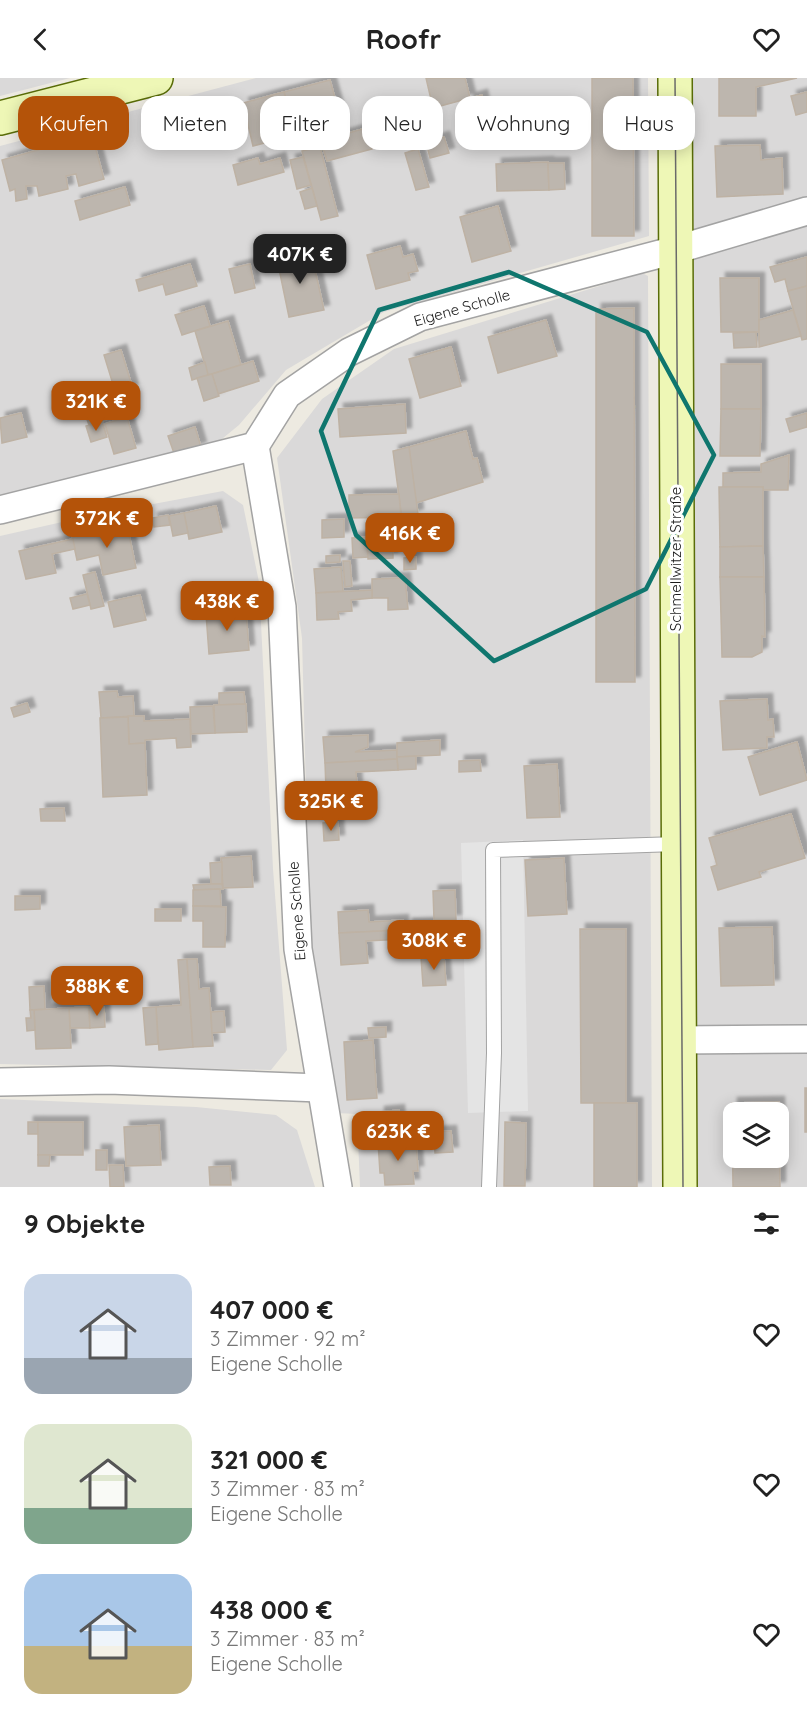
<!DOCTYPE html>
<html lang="de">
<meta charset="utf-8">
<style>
:root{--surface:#fff;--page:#f2f2f2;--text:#222;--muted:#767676;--accent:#b45309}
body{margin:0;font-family:Quicksand,sans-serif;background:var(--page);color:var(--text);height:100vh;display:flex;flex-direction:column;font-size:22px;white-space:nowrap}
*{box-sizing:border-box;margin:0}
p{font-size:20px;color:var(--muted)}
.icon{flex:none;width:33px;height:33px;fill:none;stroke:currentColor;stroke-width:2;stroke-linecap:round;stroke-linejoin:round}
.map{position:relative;height:1109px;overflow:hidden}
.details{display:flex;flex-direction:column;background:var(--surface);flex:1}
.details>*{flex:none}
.hud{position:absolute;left:18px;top:18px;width:771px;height:54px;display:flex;gap:12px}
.controls{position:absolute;left:723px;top:1024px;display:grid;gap:12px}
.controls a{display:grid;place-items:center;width:66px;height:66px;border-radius:12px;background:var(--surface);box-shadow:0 3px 15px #0003;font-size:30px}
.price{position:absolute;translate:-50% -51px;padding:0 14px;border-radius:12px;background:var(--accent);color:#fff;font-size:20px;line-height:39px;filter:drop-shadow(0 2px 3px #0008)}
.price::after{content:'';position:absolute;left:50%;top:36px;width:18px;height:14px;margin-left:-9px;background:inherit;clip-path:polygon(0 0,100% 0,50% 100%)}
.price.selected{background:#222;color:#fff}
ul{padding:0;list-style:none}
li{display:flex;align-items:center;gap:18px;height:150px;padding:0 24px}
li span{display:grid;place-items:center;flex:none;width:168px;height:120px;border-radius:18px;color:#555}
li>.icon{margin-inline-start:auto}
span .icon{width:72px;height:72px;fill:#fffc;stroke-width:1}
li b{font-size:26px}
h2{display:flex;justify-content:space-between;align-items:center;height:72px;padding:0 24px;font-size:26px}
.tag{padding:0 21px;border-radius:18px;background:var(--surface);box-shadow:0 3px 15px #0003;font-size:21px;line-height:54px}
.tag.selected{background:var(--accent);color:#fff}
header{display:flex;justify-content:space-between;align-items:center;height:78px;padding:0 24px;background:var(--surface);font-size:27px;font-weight:700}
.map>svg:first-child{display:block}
.residential{fill:#dad9d9;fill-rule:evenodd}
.parking{fill:#e4e4e4}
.building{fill:#bdb6ae;stroke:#beb2a4;stroke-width:1.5;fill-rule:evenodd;filter:url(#shadow)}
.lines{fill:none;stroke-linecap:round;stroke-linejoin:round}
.lane-casing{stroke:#a3a3a3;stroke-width:16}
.street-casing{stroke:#a3a3a3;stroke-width:30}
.secondary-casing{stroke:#5a6d08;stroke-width:36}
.lane{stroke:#fff;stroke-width:14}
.street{stroke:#fff;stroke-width:27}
.secondary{stroke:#eef7b6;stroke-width:33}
.tram{stroke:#6a6a6a;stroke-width:1.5}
.marked{fill:none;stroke:#0f766e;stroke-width:4.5;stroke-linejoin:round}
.labels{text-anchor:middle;stroke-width:6;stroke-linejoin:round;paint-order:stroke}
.street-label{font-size:15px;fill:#1c1c1c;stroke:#fff}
</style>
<header><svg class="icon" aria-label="back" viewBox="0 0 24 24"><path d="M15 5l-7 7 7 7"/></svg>Roofr<svg class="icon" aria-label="heart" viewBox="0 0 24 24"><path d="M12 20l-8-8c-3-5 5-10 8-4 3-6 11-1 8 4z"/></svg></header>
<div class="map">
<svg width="807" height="1109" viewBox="0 0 807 1109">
<defs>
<filter id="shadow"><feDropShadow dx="5.5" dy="-5.5" stdDeviation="1.5" flood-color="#0004"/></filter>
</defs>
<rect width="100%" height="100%" fill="#edeae1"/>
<g class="residential">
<polygon points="0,0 70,0 0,18"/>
<polygon points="256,0 648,0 649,158 384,234 286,292 239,347 217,365 172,378 0,417 0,68"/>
<path d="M688,0H807V1109H694ZM734,1035H778V1080H734Z"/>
<polygon points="642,195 648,198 652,1109 360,1109 357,1036 336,1035 314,892 309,828 302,560 277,380 322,321 394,271"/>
<polygon points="223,413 243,427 259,504 273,791 287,972 271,992 0,986 0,458 89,438"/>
<polygon points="0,1021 196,1029 276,1037 297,1052 315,1109 0,1109"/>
</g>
<polygon class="parking" points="523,762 528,1033 468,1035 461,765"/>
<g class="building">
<polygon points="426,0 465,0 470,20 433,30"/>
<polygon points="592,0 633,0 634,158 592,158"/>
<polygon points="719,0 797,0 756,9 756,38 719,38"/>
<polygon points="330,2 338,31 292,44 284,14"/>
<polygon points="284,14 295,57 253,68 243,25"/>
<polygon points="807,14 807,34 796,37 791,18"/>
<polygon points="482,17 488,47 474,50 468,21"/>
<polygon points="366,50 372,71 327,83 321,63"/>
<polygon points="92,57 104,101 79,108 76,96 66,98 68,111 39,118 37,108 26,108 27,121 16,123 15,111 10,113 2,82"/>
<polygon points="444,59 449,75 430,80 426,64"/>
<polygon points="760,67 761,82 782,80 783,116 717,119 715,68"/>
<polygon points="320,69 338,138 321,142 302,73"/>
<polygon points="418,71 429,109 416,112 405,75"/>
<polygon points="303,79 311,107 297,111 290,82"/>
<polygon points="258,80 260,86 280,80 284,94 238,107 233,87"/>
<polygon points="548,84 549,112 497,113 496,86"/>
<polygon points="548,85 564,85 565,111 549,112"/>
<polygon points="125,109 130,127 80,142 75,123"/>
<polygon points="312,110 317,128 305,131 300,114"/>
<polygon points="498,128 511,173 472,184 460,139"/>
<polygon points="400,168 403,179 413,176 418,193 408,195 410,202 376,211 367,177"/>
<polygon points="311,174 324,232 289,239 277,181"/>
<polygon points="807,179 807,208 788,213 785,201 775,204 770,189"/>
<polygon points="190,186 197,208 166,217 163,206 139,213 136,202"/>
<polygon points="250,186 255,210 235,215 229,191"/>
<polygon points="720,200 759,200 759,254 721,254"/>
<polygon points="807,208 807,261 802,262 788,213"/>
<polygon points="204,228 210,248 182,257 175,237"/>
<polygon points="634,230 635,604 596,604 596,231"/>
<polygon points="793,232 801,258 759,269 759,242"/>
<polygon points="546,242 557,278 498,295 488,259"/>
<polygon points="228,243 241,287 208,297 195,253"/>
<polygon points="756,254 757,269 734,270 733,255"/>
<polygon points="451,269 461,308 420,320 409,281"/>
<polygon points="121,272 133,311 116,316 104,277"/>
<polygon points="253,283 259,303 218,316 212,296"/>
<polygon points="205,284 208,297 192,302 189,290"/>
<rect x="721" y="286" width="40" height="45"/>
<polygon points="212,296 219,318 204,323 197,300"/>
<polygon points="405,326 406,355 340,359 338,331"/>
<polygon points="105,330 108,341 89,347 85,336"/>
<polygon points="721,331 761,331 760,378 720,378"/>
<polygon points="21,335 27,359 2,365 0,340"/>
<polygon points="807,335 807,349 790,354 786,341"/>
<polygon points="127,339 136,370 114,376 105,346"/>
<polygon points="102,344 107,359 91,364 86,348"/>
<polygon points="195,349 201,369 175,378 168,358"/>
<polygon points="466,353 473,381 477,380 483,404 416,425 409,369"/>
<polygon points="409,369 418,436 402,441 393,373"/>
<polygon points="789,377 788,412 763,412 763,409 723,409 723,395 761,394 761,386"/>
<polygon points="719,409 763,409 763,468 720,469"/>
<polygon points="399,416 401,439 349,440 349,417"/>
<polygon points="216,428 222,454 189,461 184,435"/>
<polygon points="184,435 188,455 173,458 169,438"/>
<polygon points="168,437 170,447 154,449 152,440"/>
<polygon points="401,439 402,453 378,454 378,440"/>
<polygon points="344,441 344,459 322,460 322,442"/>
<polygon points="127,447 136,490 103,497 99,477 77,482 72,459"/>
<polygon points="367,459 368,479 353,480 352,460"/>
<polygon points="73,461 75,471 52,476 56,495 26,501 19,473"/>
<polygon points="367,465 393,465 393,480 368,481"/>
<polygon points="763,468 764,499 720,499 720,469"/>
<polygon points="340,477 340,484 326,485 326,478"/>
<polygon points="416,479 416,491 404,492 404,480"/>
<polygon points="343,483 350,483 352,508 345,509"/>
<polygon points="341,489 343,513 316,515 314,491"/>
<polygon points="95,494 104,528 91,531 83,497"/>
<polygon points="720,499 764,499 765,559 762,558 762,574 752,579 722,579"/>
<polygon points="405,500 408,531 388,532 388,520 372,520 372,501"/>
<polygon points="372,512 372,520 351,522 352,533 338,534 339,541 317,542 316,515"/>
<polygon points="237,513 239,533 207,536 205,516"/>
<polygon points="87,516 90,527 73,531 70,520"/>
<polygon points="140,517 146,542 114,549 108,524"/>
<polygon points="246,533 249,572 209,576 206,536"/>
<polygon points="117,613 118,619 133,618 134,638 101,640 99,614"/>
<polygon points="244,614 245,626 219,627 219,615"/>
<polygon points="767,621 768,642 773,641 774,659 767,659 767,670 723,672 720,623"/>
<polygon points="27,625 30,634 14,639 11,630"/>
<polygon points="246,626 247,654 215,655 214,627"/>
<polygon points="213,628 215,655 191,656 190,629"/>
<polygon points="128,638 144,638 144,643 190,641 191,669 177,670 176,660 145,662 145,665 129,666"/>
<polygon points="128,639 129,666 145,665 147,717 103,719 100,640"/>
<polygon points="368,657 368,669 355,674 397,672 397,681 325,685 323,659"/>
<polygon points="440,662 440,677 397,679 397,665"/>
<polygon points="797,664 807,702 760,717 748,679"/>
<polygon points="416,678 416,691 398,692 397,679"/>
<polygon points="397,681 398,692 356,694 357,710 326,712 325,685"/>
<polygon points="480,682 481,693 459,694 459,683"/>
<polygon points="557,686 560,739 527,740 524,688"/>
<polygon points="64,730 65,743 41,743 40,731"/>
<polygon points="791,736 805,780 759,794 761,799 718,812 711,789 717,787 709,760"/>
<polygon points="338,744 339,762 324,763 323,745"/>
<polygon points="251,778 253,809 223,810 221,780"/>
<polygon points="564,780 567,836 528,838 525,782"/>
<polygon points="222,784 222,806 211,806 210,785"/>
<polygon points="211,806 222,806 223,811 194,812 193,807"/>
<polygon points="220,811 221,828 193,828 193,812"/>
<polygon points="455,812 456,842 434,842 433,813"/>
<polygon points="15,818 40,818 40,831 15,832"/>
<polygon points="193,828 226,829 225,869 203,869 203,843 193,843"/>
<rect x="155" y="831" width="26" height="12"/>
<polygon points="368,832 369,844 403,842 403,852 339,855 338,834"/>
<polygon points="432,845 433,854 407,855 407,846"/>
<polygon points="772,849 774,907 721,908 719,850"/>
<polygon points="580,851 626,851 626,1025 581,1025"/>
<polygon points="403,852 404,861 366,863 368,885 341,887 339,855"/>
<polygon points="444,855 445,871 399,873 399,861 404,861 404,857"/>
<polygon points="444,878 446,907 423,908 421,879"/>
<polygon points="187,881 193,969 159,972 156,929 181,927 178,882"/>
<polygon points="187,881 197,881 199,911 209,910 213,968 193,969"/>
<polygon points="44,908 45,931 30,932 29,909"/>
<polygon points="89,929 90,950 70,950 69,930"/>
<polygon points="89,929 104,929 105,949 90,950"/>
<polygon points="156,929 158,966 146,967 143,930"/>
<polygon points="69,930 71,970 36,971 34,932"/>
<polygon points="30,932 34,932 35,952 27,953 26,940 31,940"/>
<polygon points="224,933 225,954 212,955 211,934"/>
<polygon points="386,949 386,959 369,960 368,950"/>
<polygon points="373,962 377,1020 347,1022 344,964"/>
<rect x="805" y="1010" width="2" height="44"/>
<path d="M779,1024L780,1109H733L732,1025ZM734,1035H778V1080H734Z"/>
<rect x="594" y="1025" width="43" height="84"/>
<polygon points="399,1032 400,1055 380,1056 379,1034"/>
<rect x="28" y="1044" width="10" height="12"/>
<rect x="38" y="1044" width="45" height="33"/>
<polygon points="505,1044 526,1045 525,1108 504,1108"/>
<polygon points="159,1047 161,1087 126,1088 124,1049"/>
<polygon points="451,1053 453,1074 435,1075 434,1054"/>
<polygon points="416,1062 418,1093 413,1093 414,1106 385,1107 384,1095 380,1095 378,1064"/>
<rect x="96" y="1072" width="11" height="20"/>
<polygon points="38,1077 50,1077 49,1088 38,1088"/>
<polygon points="109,1087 123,1087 124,1109 110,1109"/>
<polygon points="230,1088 231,1107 210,1107 209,1089"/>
</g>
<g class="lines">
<defs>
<polyline id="lane" points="489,1109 494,975 493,772 677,766"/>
<g id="street">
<polyline points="255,368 282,529 298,871 338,1109"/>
<polyline points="0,432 255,368 287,317 349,274 420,239 675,172 807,133"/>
<polyline points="678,962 807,961"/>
<polyline points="0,1004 109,1002 320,1010"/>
</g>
<g id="secondary">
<polyline points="675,0 680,1109"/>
<polyline points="0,40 156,0"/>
</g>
</defs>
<use href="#lane" class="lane-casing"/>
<use href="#street" class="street-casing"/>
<use href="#secondary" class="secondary-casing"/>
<use href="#lane" class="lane"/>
<use href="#street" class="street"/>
<use href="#secondary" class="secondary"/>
<polyline class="tram" points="675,0 683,1109"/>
</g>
<path class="marked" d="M509,194L647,254L714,377L646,511L494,583L356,457L321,353L379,232Z"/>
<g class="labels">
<g class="street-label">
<text transform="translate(462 230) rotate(-16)" y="5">Eigene Scholle</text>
<text transform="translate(676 481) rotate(-90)" y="5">Schmellwitzer Straße</text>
<text transform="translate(297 833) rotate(-94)" y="5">Eigene Scholle</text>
</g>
</g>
</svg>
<div class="controls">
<a><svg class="icon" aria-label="layers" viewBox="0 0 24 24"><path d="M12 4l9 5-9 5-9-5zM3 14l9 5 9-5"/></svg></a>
</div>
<b class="price selected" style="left:300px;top:207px">407K €</b>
<b class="price" style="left:96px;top:354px">321K €</b>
<b class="price" style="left:107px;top:471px">372K €</b>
<b class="price" style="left:410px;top:486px">416K €</b>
<b class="price" style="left:227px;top:554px">438K €</b>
<b class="price" style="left:331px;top:754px">325K €</b>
<b class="price" style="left:434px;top:893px">308K €</b>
<b class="price" style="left:97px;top:939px">388K €</b>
<b class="price" style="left:398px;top:1084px">623K €</b>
<div class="hud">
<a class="tag selected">Kaufen</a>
<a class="tag">Mieten</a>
<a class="tag">Filter</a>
<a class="tag">Neu</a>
<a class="tag">Wohnung</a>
<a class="tag">Haus</a>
</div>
</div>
<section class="details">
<h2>9 Objekte<svg class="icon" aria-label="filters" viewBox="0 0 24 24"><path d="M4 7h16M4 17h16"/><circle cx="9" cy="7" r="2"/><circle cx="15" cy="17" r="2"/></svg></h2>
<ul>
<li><span style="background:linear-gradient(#c9d6e8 70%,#9aa5b1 0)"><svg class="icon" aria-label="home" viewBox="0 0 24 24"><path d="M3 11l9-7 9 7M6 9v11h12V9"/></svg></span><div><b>407 000 €</b><p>3 Zimmer · 92 m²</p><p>Eigene Scholle</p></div><svg class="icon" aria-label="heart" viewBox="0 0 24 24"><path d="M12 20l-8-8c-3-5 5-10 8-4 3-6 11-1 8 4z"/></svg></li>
<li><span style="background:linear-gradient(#dfe7d0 70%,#7fa58c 0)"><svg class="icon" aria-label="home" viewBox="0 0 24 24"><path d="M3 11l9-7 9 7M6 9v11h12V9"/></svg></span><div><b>321 000 €</b><p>3 Zimmer · 83 m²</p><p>Eigene Scholle</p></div><svg class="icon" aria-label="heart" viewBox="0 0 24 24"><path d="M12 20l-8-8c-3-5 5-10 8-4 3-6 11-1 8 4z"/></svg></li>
<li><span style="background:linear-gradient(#a9c7e8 60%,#c2b280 0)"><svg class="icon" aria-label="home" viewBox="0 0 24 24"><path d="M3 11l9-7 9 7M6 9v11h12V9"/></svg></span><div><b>438 000 €</b><p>3 Zimmer · 83 m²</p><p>Eigene Scholle</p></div><svg class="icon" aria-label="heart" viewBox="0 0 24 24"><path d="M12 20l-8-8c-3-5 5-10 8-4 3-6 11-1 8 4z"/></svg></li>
</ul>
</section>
